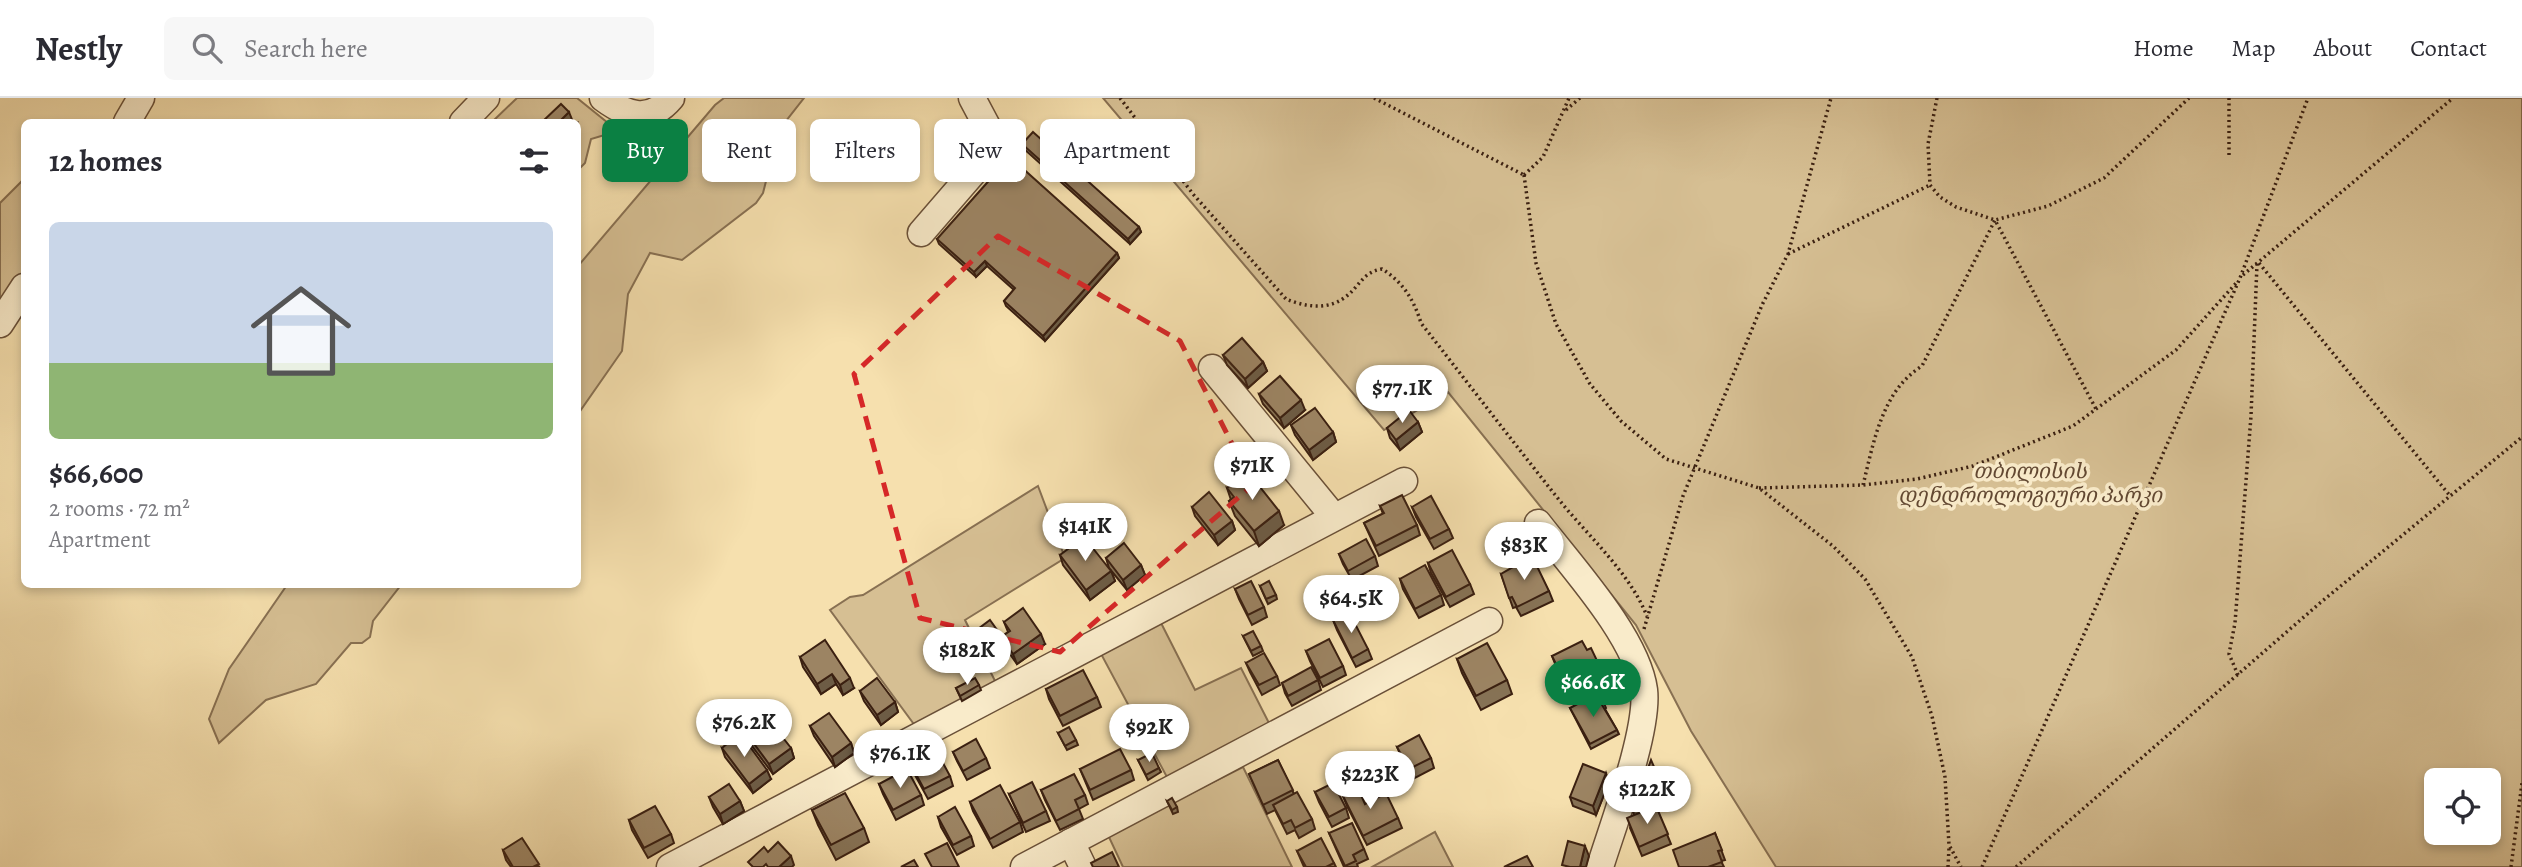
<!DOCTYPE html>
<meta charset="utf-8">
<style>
:root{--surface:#fff;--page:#f7f7f7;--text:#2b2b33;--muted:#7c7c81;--line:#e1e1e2;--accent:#0b8043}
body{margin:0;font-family:Alegreya,"Noto Serif Georgian",serif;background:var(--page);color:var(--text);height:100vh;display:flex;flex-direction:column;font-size:26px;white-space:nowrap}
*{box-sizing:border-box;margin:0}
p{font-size:23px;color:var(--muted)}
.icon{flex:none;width:38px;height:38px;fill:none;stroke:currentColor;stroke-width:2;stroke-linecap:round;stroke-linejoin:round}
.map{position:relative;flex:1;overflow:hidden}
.panel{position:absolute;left:21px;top:21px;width:560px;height:469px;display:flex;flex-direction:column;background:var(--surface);border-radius:10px;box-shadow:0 4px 10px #0003}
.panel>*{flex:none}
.guide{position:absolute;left:602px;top:21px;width:665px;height:63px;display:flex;gap:14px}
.controls{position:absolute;left:2424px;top:670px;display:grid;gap:14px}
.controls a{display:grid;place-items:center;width:77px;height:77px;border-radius:10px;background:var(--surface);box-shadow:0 4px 10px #0003;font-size:35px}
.price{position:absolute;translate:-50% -60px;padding:0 16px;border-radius:24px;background:#fff;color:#222;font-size:23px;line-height:46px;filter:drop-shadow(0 2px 4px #0008)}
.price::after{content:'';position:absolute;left:50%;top:42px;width:21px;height:16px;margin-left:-10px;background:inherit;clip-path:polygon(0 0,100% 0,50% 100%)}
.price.active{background:var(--accent);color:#fff}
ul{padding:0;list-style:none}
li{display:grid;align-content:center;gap:14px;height:371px;padding:0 28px}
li+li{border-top:2px solid var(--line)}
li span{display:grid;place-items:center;height:217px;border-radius:10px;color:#555}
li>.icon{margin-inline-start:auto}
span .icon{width:126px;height:126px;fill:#fffc;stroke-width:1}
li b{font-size:30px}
h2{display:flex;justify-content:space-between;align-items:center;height:84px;padding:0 28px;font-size:30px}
.tag{padding:0 24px;border-radius:10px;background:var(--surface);box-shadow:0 4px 10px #0003;font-size:24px;line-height:63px}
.tag.active{background:var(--accent);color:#fff}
header{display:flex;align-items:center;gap:42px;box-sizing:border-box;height:98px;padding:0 35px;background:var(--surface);border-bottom:2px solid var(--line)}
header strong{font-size:33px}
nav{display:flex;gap:38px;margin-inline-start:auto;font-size:24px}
.search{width:490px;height:63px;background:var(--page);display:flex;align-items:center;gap:18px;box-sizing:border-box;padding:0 24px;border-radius:10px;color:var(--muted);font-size:26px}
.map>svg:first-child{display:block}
.green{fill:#d6bf93;stroke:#887052;stroke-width:2;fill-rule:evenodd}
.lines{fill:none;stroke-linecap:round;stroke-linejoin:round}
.minor-casing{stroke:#6a5038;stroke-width:29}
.path{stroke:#3b2011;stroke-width:3.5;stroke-dasharray:2 3.5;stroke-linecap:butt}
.minor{stroke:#f9ebca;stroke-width:26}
.wall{fill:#867255;stroke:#3b2011;stroke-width:2}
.shaded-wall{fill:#6d5c45;stroke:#3b2011;stroke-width:2}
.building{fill:#9c8463;stroke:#3b2011;stroke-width:2}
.marked{fill:none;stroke:#d62828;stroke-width:5;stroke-dasharray:14 9;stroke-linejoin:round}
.labels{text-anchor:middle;stroke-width:7;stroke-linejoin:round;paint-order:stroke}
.park-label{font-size:21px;font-style:italic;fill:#624832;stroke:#f9ebca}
</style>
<header>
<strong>Nestly</strong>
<div class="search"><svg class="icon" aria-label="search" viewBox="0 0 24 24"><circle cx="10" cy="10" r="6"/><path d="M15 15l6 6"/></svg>Search here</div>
<nav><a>Home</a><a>Map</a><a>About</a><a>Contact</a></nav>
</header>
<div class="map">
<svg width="2522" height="769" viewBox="0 0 2522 769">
<rect width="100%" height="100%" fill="#f6e0ae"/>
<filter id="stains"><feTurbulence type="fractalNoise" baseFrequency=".00286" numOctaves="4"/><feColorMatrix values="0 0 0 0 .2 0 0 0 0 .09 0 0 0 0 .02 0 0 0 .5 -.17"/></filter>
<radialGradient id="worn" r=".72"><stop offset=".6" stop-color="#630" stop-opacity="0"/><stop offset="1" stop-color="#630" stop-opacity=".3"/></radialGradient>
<g class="green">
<polygon points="517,0 577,0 608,25 608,36 591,41 585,65 578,72 578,24 492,24"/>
<polygon points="724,0 804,0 779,32 763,95 756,105 682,162 650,155 628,196 622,253 578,316 578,168 715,7"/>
<path d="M1103,0H2522V769H1776L1691,633L1636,527L1448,294L1384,332ZM2436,682H2488V735H2436Z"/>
<polygon points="24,81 24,177 0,214 0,105"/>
<polygon points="1038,388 1065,460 965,522 998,589 916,629 830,512 850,499 863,497"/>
<polygon points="287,487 401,487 373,523 370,539 362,545 351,545 316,586 266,602 219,645 209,621 229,571"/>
<polygon points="1159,521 1195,592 1241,570 1272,631 1168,681 1100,554"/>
<polygon points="1243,669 1292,769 1123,769 1108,737"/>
<polygon points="1435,734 1453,769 1372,769"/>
</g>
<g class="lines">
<defs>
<g id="minor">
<path d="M603,0C627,18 650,25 671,0"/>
<polyline points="127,24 141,0"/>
<polyline points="463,24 486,0"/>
<polyline points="921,135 997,47 972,0"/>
<polyline points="0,226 24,189"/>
<polyline points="1212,270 1334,419"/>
<path d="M1538,425C1571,468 1637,539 1644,592C1649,632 1613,727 1600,769"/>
<polyline points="1071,744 1083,769"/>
<polyline points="670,769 1404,383"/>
<polyline points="1024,769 1489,523"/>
</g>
</defs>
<use href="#minor" class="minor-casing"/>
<g class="path">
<path d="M1120,0L1193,96L1286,201C1303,208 1326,213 1344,200C1359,190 1362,174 1382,171C1403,184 1414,202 1421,225C1467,284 1513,344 1560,403C1590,440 1629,474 1647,518"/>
<polyline points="1374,0 1524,77"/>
<polyline points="1937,0 1928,46 1930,87 1940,99 1956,109 1995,122 2048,108 2104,80 2189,0"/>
<polyline points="2229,0 2229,58"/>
<polyline points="1566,12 1580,0"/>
<polyline points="1524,77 1536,165 1556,226 1590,286 1621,323 1666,361 1759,390 1833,448 1865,481 1912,559 1932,618 1945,679 1949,747 1961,769"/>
<polyline points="1524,77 1543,59 1569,0"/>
<polyline points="1788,156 1930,87"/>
<polyline points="2259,165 2451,399"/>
<polyline points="2243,177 2453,0"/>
<path d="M1863,387C1874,343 1882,293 1922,268L1995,122L2096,311"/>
<polyline points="1759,390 1863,387 1917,381 1973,368 2073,328 2176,252 2238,183"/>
<polyline points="1644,531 1683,398 1762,207 1788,156 1831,0"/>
<polyline points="2238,577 2229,556 2235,525 2251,318 2257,166"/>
<polyline points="1948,769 1949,750"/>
<polyline points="1982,769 2240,180 2308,0"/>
<polyline points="2016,769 2320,505 2522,339"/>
<polyline points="2511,769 2522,685"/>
</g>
<use href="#minor" class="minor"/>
</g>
<g class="wall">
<polygon points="1022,46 1139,129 1141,134 1130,146 1024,51"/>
<polygon points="937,141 1117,155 1119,160 1045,243 1006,208 1004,203 1014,192 987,168 976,179 939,146"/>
<polygon points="1223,257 1263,264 1267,273 1248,290 1227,267"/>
<polygon points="1259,296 1305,312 1284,330 1263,306"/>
<polygon points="1418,324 1422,334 1400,352 1390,340 1387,330"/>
<polygon points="1291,327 1333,334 1336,344 1313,362 1295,337"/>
<polygon points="1227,390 1284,427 1259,448 1235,418 1229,403 1231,402"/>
<polygon points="1380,408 1417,427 1420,437 1379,458 1364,425 1383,416"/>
<polygon points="1192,409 1232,423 1235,432 1218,447 1195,418"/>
<polygon points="1412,409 1449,431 1453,440 1434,451 1416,419"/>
<polygon points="1339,456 1375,458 1378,468 1352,482 1343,466"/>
<polygon points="1060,457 1111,473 1115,483 1090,502 1063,467"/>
<polygon points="1106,460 1141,467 1145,477 1127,492 1109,470"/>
<polygon points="1428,465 1470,486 1474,496 1450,509 1431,475"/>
<polygon points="1501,476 1549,493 1553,503 1521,518 1516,509 1513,510"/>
<polygon points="1400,481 1441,497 1444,507 1419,520 1403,491"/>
<polygon points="1260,488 1276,497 1277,501 1268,506"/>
<polygon points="1235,491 1264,509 1267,519 1252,527 1239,501"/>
<polygon points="1333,522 1368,551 1372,561 1356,569 1337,532"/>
<polygon points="1004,524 1045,546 1017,566 1005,549 1001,539 1008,534"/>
<polygon points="1243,538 1261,548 1263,553 1253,558"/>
<polygon points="1587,552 1600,569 1604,579 1570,596 1556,568 1552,558"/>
<polygon points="1306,553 1343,568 1346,577 1323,589 1310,563"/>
<polygon points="800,559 854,590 843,597 836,586 821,596 803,569"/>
<polygon points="1457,561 1507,582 1512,596 1481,612 1462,575"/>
<polygon points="1246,565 1277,578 1280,587 1262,597 1250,574"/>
<polygon points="1318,582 1321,592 1292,608 1285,595 1282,585"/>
<polygon points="979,587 981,592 962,603 956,590"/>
<polygon points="1046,591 1097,599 1101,609 1063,628 1049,601"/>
<polygon points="860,593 895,604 898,614 881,627 864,603"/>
<polygon points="1604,605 1606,610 1605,611 1617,632 1619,636 1591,651 1570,610"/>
<polygon points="810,628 851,645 854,655 835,669 814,638"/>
<polygon points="1058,635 1076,642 1078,647 1067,652"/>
<polygon points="749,639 791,650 794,660 773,676 752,648"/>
<polygon points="1397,649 1431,660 1434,670 1413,681 1401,658"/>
<polygon points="722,650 771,681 753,695 725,659"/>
<polygon points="953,654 986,660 990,670 967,682 957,663"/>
<polygon points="1138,662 1159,670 1161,674 1148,682"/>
<polygon points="1278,662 1294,696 1312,721 1315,731 1299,740 1295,732 1287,736 1275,712 1267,716 1249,676"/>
<polygon points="911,667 950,678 953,688 928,701 915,677"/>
<polygon points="1080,671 1131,672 1134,682 1093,702"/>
<polygon points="1609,684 1596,717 1573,708 1570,699"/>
<polygon points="879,686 921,697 924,707 896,722 883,696"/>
<polygon points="1041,692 1085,697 1088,706 1079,711 1083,721 1060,732 1045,702"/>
<polygon points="1315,694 1346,710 1349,720 1332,729 1319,704"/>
<polygon points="1009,696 1046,713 1050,723 1026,734"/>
<polygon points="1666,696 1669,706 1657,712 1671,746 1642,758 1630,730 1634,717 1633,712"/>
<polygon points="1343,698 1398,720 1402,730 1367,747 1347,708"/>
<polygon points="709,699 740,703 744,713 723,726 713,709"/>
<polygon points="1167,703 1177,709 1178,714 1173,716"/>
<polygon points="970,704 1020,724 1023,734 993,750 973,713"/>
<polygon points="812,712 864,730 869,744 836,762 818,727"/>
<polygon points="938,719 971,738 974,748 957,757 941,729"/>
<polygon points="629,722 671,736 674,745 648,760 632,732"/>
<polygon points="1329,735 1364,751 1368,761 1357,766 1358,769 1344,769"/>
<polygon points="1715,735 1725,762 1721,763 1724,769 1679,769"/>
<polygon points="503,752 540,769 511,769 506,762"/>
<polygon points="1297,753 1334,765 1336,769 1304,769"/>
</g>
<g class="shaded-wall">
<polygon points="569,14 573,24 559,24"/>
<polygon points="1139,129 1141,134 1130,146 1128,141"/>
<polygon points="1117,155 1119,160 1045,243 1043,238"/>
<polygon points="985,163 987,168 976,179 974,174"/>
<polygon points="1263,264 1267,273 1248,290 1245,281"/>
<polygon points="1301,302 1305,312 1284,330 1280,320"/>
<polygon points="1418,324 1422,334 1400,352 1396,342"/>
<polygon points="1333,334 1336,344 1313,362 1309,352"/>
<polygon points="1279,413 1284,427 1259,448 1254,433"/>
<polygon points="1232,423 1235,432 1218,447 1214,437"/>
<polygon points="1141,467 1145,477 1127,492 1123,482"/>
<polygon points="1111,473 1115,483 1090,502 1086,492"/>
<polygon points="1000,536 1002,541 989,550 988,545"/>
<polygon points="1041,536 1045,546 1017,566 1013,556"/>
<polygon points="832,576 836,586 821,596 817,586"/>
<polygon points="850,580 854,590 843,597 840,587"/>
<polygon points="895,604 898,614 881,627 877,617"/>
<polygon points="851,645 854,655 835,669 832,659"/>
<polygon points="791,650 794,660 773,676 769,666"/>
<polygon points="767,672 771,681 753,695 749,686"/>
<polygon points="1606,675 1609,684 1596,717 1593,708"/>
<polygon points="740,703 744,713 723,726 720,716"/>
<polygon points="1585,748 1589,758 1586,769 1580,769"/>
<polygon points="791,758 794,767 792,769 779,769"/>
</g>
<g class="building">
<polygon points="561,6 569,14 559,24 542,24"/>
<polygon points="1033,34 1139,129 1128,141 1022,46"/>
<polygon points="1010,59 1117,155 1043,238 1004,203 1015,190 985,163 974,174 937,141"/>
<polygon points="1242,240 1263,264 1245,281 1223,257"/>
<polygon points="1280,278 1301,302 1280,320 1259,296"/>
<polygon points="1315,310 1333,334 1309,352 1291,327"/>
<polygon points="1409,312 1418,324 1396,342 1387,330"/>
<polygon points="1248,374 1279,413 1254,433 1229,403 1234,399 1227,390"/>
<polygon points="1209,394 1232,423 1214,437 1192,409"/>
<polygon points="1402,397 1417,427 1376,448 1364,425 1384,415 1380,408"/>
<polygon points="1431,398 1449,431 1430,441 1412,409"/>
<polygon points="1084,439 1111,473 1086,492 1060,457"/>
<polygon points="1366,441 1375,458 1348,473 1339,456"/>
<polygon points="1124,445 1141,467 1123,482 1106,460"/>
<polygon points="1452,452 1470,486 1446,499 1428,465"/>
<polygon points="1532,458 1549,493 1517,509 1512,499 1509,500 1501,476"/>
<polygon points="1425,467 1441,497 1415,511 1400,481"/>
<polygon points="1251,483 1264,509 1248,517 1235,491"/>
<polygon points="1269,483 1276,497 1266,501 1260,488"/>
<polygon points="1023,510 1041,536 1013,556 1001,539 1010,533 1004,524"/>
<polygon points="1349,514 1368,551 1352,560 1333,522"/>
<polygon points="990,522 1000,536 988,545 978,531"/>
<polygon points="1253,533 1261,548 1251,553 1243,538"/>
<polygon points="1329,541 1343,568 1320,580 1306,553"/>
<polygon points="825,542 850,580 840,587 832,576 817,586 800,559"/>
<polygon points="1582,543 1587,552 1591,550 1600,569 1566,586 1552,558"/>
<polygon points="1487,545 1507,582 1476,598 1457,561"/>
<polygon points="1264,555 1277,578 1259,587 1246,565"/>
<polygon points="1311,569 1318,582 1288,598 1282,585"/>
<polygon points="1083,572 1097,599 1060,618 1046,591"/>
<polygon points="877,580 895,604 877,617 860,593"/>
<polygon points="975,580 979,587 960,598 956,590"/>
<polygon points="1598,595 1604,605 1602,607 1617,632 1590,646 1570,610"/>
<polygon points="829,615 851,645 832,659 810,628"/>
<polygon points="769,622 791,650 769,666 749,639"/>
<polygon points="1069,629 1076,642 1065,648 1058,635"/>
<polygon points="740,635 767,672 749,686 722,650"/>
<polygon points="1419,637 1431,660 1409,671 1397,649"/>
<polygon points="976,641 986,660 963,673 953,654"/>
<polygon points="1120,651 1131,672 1090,692 1080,671"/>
<polygon points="937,654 950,678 924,691 911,667"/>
<polygon points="1152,655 1159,670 1146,677 1138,662"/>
<polygon points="1278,662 1293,692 1263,707 1249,676"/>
<polygon points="1651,662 1666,696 1633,712"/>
<polygon points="1583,666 1606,675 1593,708 1570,699"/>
<polygon points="907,671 921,697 893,712 879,686"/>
<polygon points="1074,676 1085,697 1075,702 1079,711 1056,723 1041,692"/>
<polygon points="1032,684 1046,713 1023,725 1009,696"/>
<polygon points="1333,685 1346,710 1329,719 1315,694"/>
<polygon points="729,686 740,703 720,716 709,699"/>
<polygon points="1000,687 1020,724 990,741 970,704"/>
<polygon points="1358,690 1365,706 1386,695 1398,720 1363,738 1343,698"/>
<polygon points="1297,694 1312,721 1295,730 1291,722 1283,726 1273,707"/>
<polygon points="845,695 864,730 831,747 812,712"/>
<polygon points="1172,700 1177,709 1172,712 1167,703"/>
<polygon points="655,708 671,736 644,750 629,722"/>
<polygon points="1656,708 1668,736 1639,749 1627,720"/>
<polygon points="955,709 971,738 953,747 938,719"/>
<polygon points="1352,725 1364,751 1353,757 1356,763 1345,768 1329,735"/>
<polygon points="1715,735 1722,752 1718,753 1722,764 1708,769 1679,769 1673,752"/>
<polygon points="522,740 539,766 533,769 513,769 503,752"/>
<polygon points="1321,740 1334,765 1326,769 1306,769 1297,753"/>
<polygon points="1568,743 1585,748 1580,769 1570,769 1562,767"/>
<polygon points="778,744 791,758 779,769 768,769 766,766 763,769 753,769 748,764 764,749 768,754"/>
<polygon points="947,745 959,769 932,769 925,756"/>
<polygon points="1112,754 1119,769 1093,769 1091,765"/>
<polygon points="1527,758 1533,769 1504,769"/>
<polygon points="914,762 918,769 901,769"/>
</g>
<path class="marked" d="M998,138L1180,243L1253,387L1060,554L920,520L854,276Z"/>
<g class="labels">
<g class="park-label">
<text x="2030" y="380">თბილისის<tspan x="2030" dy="24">დენდროლოგიური პარკი</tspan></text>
</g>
</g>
<rect width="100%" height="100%" filter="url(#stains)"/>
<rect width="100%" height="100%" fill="url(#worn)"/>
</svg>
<div class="controls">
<a><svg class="icon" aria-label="locate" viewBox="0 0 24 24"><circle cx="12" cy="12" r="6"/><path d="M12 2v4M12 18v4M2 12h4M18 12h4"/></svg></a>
</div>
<b class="price" style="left:1402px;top:327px">$77.1K</b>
<b class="price" style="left:1252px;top:404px">$71K</b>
<b class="price" style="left:1085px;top:465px">$141K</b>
<b class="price" style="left:1524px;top:484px">$83K</b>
<b class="price" style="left:1351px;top:537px">$64.5K</b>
<b class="price" style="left:967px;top:589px">$182K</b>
<b class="price active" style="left:1593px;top:621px">$66.6K</b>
<b class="price" style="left:744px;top:661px">$76.2K</b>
<b class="price" style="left:1149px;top:666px">$92K</b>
<b class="price" style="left:900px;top:692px">$76.1K</b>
<b class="price" style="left:1370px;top:713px">$223K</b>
<b class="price" style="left:1647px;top:728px">$122K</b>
<div class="guide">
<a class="tag active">Buy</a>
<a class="tag">Rent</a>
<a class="tag">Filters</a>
<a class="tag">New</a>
<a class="tag">Apartment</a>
</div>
<section class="panel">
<h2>12 homes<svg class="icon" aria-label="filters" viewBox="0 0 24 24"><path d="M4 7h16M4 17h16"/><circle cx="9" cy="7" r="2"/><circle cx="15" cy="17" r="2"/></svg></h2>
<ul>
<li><span style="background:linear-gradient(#c9d6e8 65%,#8fb573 0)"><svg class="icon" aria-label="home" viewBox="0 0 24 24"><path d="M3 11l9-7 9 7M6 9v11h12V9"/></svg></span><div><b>$66,600</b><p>2 rooms · 72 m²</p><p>Apartment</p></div></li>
</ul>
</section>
</div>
